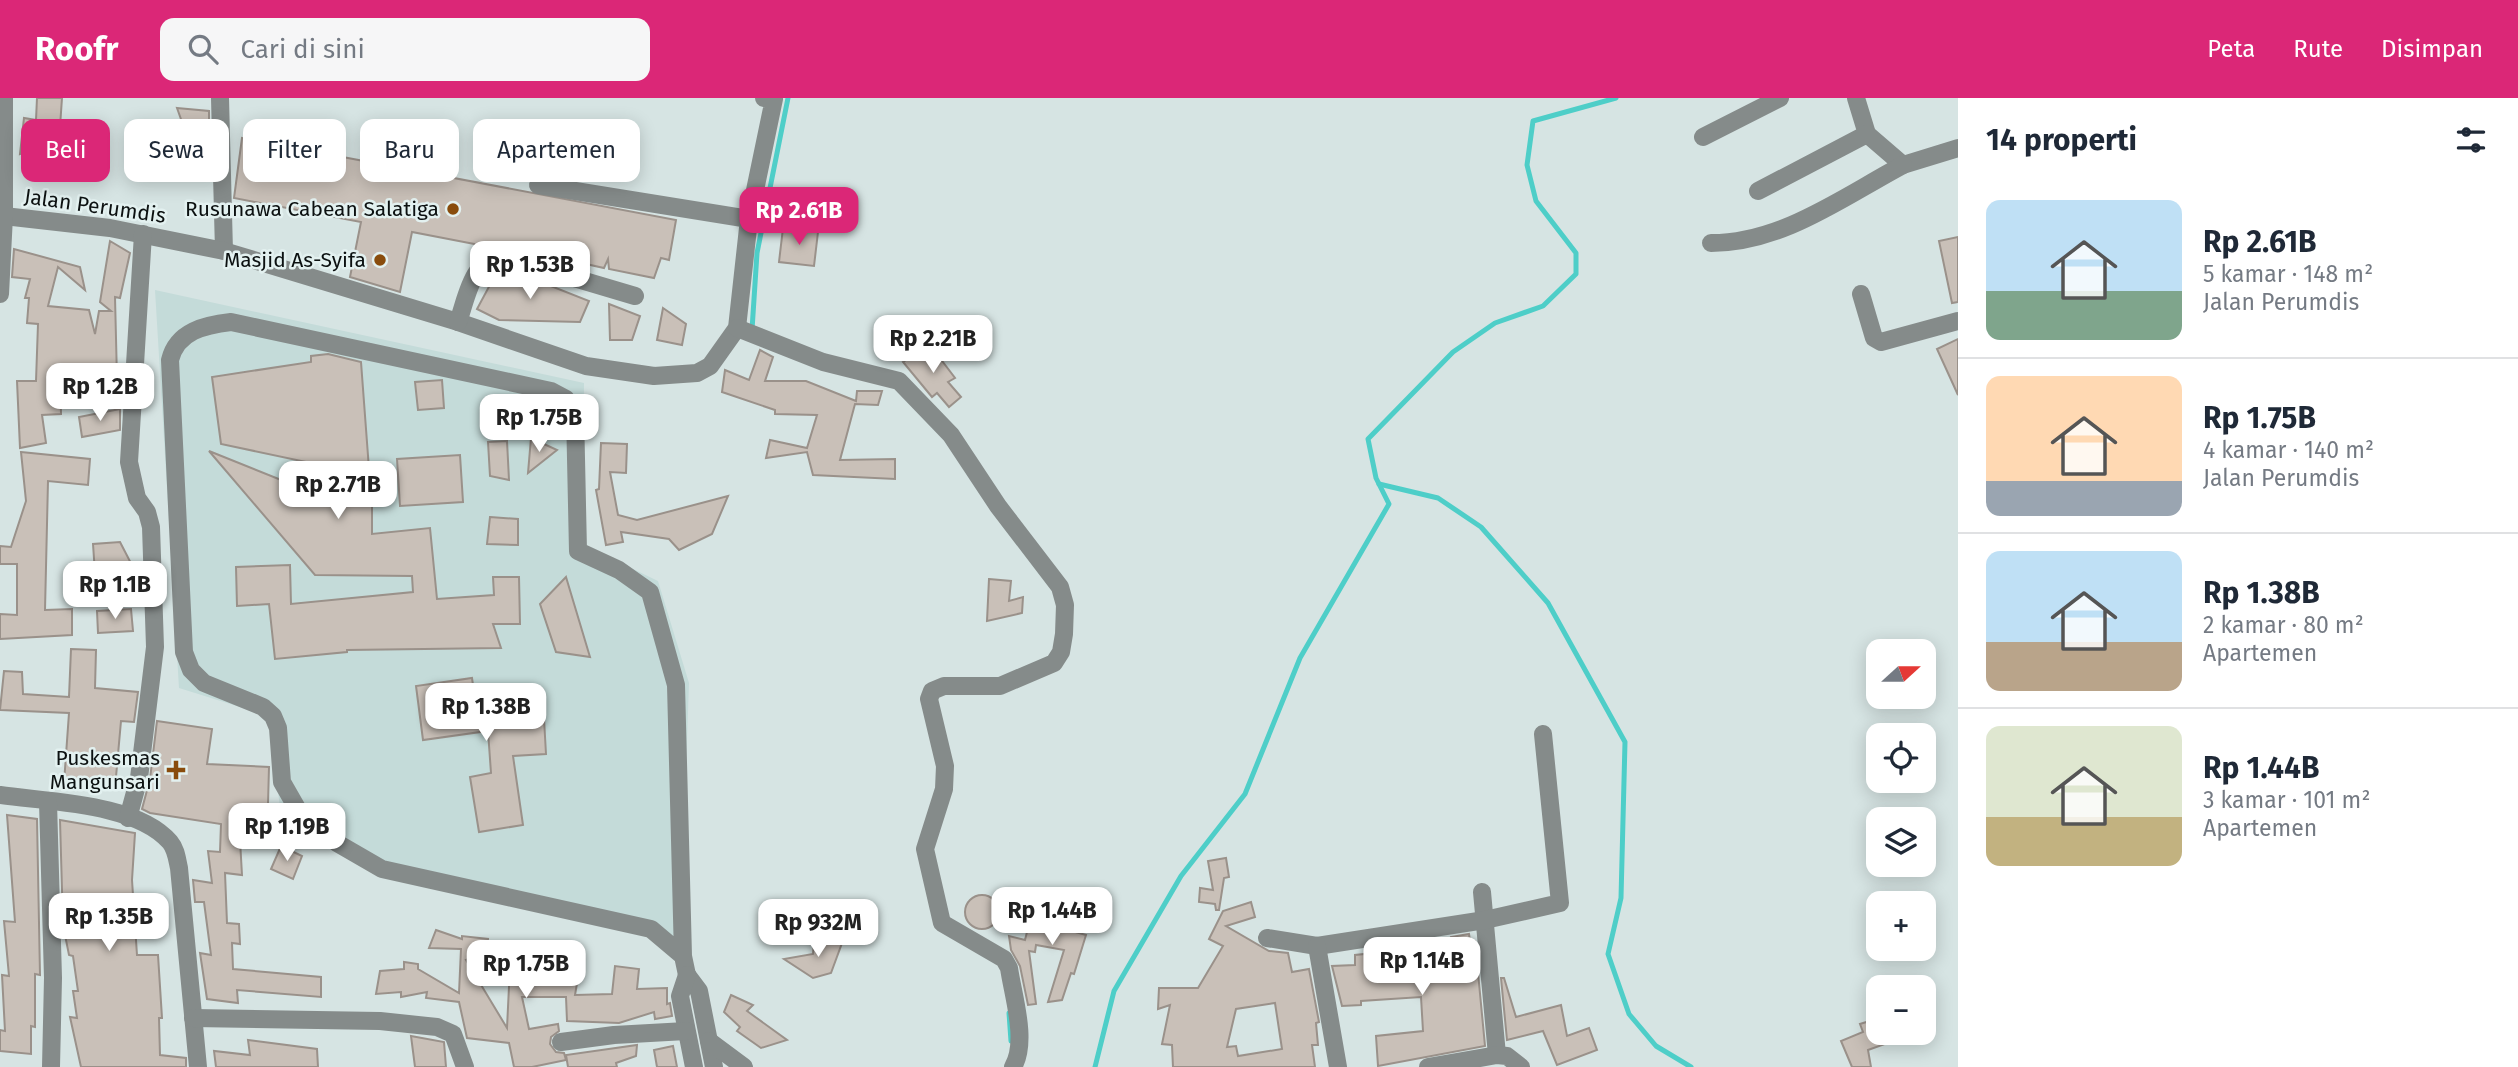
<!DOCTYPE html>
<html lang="id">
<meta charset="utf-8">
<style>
:root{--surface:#fff;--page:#f6f6f7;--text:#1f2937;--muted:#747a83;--line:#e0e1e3;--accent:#db2777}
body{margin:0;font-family:"Fira Sans",sans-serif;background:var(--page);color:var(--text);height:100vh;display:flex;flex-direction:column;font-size:26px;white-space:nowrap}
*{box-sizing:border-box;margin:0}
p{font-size:23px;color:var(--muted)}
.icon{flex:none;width:38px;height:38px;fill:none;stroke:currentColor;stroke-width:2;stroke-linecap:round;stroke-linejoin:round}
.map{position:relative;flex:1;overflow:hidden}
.drawer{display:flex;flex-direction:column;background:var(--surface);width:560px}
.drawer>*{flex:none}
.top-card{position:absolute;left:21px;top:21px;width:665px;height:63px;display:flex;gap:14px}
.needle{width:46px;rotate:69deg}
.fabs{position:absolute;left:1866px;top:541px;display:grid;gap:14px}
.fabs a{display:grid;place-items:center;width:70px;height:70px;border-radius:14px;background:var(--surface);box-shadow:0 4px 18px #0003;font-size:35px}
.price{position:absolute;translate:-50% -60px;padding:0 16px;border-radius:14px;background:#fff;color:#222;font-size:23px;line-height:46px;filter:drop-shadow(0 2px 4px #0008)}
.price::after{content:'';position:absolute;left:50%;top:42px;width:21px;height:16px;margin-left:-10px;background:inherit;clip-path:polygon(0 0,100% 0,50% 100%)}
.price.active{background:var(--accent);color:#fff}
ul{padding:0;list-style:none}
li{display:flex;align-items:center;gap:21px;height:175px;padding:0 28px}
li+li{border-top:2px solid var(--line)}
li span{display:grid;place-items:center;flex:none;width:196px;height:140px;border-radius:14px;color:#555}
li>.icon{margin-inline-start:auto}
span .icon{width:84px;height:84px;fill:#fffc;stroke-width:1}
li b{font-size:30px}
h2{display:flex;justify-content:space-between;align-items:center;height:84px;padding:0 28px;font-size:30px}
.tag{padding:0 24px;border-radius:14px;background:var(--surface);box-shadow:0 4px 18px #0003;font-size:24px;line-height:63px}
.tag.active{background:var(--accent);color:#fff}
header{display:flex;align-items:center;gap:42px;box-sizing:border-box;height:98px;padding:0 35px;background:var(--accent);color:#fff}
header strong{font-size:33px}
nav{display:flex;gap:38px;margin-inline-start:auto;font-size:24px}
.search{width:490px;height:63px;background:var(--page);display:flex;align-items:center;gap:18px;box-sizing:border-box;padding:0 24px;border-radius:14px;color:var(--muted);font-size:26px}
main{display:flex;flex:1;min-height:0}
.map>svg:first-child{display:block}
.built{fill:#c4dbd9}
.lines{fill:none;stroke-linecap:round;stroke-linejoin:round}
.stream{stroke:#4ecec8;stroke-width:5}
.building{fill:#c9c0b8;stroke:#9a918a;stroke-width:2;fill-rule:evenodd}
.minor{stroke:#858b8a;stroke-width:18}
.poi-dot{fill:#894c0c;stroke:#e3f1f0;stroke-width:2.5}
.labels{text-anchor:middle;stroke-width:5;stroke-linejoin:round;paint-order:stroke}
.street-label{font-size:21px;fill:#0c1111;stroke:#e3f1f0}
.poi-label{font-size:21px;fill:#0c1111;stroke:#e3f1f0;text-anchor:end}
</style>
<header>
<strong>Roofr</strong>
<div class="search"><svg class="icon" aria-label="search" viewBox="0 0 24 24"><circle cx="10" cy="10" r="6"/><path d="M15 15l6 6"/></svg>Cari di sini</div>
<nav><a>Peta</a><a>Rute</a><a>Disimpan</a></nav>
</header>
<main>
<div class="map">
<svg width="1958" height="969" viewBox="0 0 1958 969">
<rect width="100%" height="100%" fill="#d6e4e3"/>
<polygon class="built" points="155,192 584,285 583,447 658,483 689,585 680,842 380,779 281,718 269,618 179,590"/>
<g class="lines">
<g class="stream">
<polyline points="752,232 757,155 788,0"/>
<polyline points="1379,386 1438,400 1481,429 1548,505 1625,644 1621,800 1608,856 1629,916 1656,948 1691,969"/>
<polyline points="1009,915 1011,943"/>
<polyline points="1095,969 1114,893 1181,778 1245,696 1300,560 1389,406 1376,380 1368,341 1453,254 1495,225 1543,208 1576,176 1576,155 1536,103 1527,67 1533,23 1616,0"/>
</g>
</g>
<g class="building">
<polygon points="37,0 62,0 59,43 20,56 24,20 36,22"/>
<polygon points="177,10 209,13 209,35 201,35 209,62 169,57 170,40 188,41"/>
<polygon points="242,40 676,122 669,162 661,160 654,180 609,171 608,161 604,170 510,149 495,150 412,134 400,194 350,179 361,124 234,100"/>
<polygon points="783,130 818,134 814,168 779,164"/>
<polygon points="1958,139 1958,204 1952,205 1939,143"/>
<polygon points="110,143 130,155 120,200 115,199 117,281 60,282 61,316 42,317 46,345 20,350 17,283 36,283 38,226 27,225 29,200 25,200 30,181 12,179 14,151 80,169 85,192 58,169 48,208 89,212 95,236 99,213 111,213 100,204"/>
<polygon points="498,172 523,177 589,203 580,224 499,222 477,211"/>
<polygon points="609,206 640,218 632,242 610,242"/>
<polygon points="663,210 686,226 682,247 657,242"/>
<polygon points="1958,241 1958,297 1937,251"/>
<polygon points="930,247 955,280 948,284 961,299 949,309 937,295 932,299 903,264"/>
<polygon points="760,252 773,259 765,283 806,283 856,303 857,293 882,293 878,307 855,306 840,362 895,361 895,381 813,377 807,354 766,360 770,342 807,350 817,317 775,316 775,312 722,294 725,272 749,282"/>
<polygon points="328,256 361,264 369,371 372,371 372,436 430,430 437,501 494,497 493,479 519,479 520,526 493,526 501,550 347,552 347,554 275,561 269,506 237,508 236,469 290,467 291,506 413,494 412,478 315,477 209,353 311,394 311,365 221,346 212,279 311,264 311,258"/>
<polygon points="442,282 444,310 418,312 415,284"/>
<polygon points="120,311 120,332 82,339 79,319"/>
<polygon points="531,340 557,352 528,375"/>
<polygon points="507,343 509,382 490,378 488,344"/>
<polygon points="601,345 627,346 626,375 610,374 618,417 637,422 728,398 712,436 679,452 669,441 621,434 623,444 606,447 596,392 599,391"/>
<polygon points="21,354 90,361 88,387 48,383 45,512 72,511 72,537 0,541 0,516 17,517 17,466 0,466 0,448 11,449 26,403"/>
<polygon points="460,357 463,404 400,408 397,361"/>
<polygon points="490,419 518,421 518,447 487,446"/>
<polygon points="120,444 136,475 95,475 93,446"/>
<polygon points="566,479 590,559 556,554 540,506"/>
<polygon points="989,481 1011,483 1009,503 1023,499 1022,515 987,523"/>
<polygon points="131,511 133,533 98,535 97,513"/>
<polygon points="71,551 96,552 95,590 138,594 134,624 121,623 115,690 64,685 69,615 0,612 4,573 22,574 23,596 69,599"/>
<polygon points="472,580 476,608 543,603 546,656 513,658 523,727 479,734 470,679 491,675 488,633 423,642 416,588"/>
<polygon points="157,623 212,631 207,666 269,669 267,743 240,742 242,777 225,775 227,825 239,826 240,846 232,845 233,871 321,879 321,899 237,892 238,905 207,901 200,855 211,857 204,804 195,804 193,782 212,785 208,753 220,754 221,726 150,715 142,711 150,681"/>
<polygon points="7,717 37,721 40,877 35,876 35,929 31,928 31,956 0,953 0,932 5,933 2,877 9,878 4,823 15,824"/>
<polygon points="60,722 135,735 132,782 137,857 158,857 162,920 159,920 160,957 186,960 186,969 81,969 70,919 77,920 73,893 78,893 73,858 69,857 63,827"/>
<polygon points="281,748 302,758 293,781 271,771"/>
<polygon points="1226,760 1229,779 1224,780 1219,812 1216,812 1215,806 1199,804 1200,790 1213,792 1208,763"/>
<polygon points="1080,793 1091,802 1068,832 1086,837 1074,876 1071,875 1062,902 1048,904 1064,852 1036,847 1035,854 1029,853 1036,906 1028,907 1020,868 1011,852 1009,838 1025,842 1032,814 1058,823"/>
<circle cx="982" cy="814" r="17"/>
<path d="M1251,804L1255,819L1226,828L1269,853L1288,855L1292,874L1309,871L1319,924L1316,925L1318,947H1312L1315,969H1173L1172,947L1162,946L1170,907L1158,911L1159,890H1198L1223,848L1209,841L1223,813ZM1275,905L1282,951L1238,958L1236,948L1227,949L1236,911Z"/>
<polygon points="436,832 462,841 462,838 488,841 486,857 466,862 507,930 511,847 514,847 522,878 558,878 561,858 581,862 575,897 612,896 615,868 639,871 637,891 667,890 667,906 670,905 672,918 655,921 654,914 619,925 567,923 566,899 522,899 529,931 558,926 559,933 551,939 550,946 556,954 564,955 566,962 532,969 514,969 509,945 467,940 459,904 426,900 427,894 401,899 401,894 376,896 380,873 404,871 404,864 418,866 418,871 459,895 461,851 429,850"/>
<polygon points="1469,836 1470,843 1475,843 1485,948 1378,968 1376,938 1423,933 1421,899 1361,903 1361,907 1342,908 1332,868 1355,867 1355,857 1452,847 1451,839"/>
<polygon points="814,842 842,845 831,875 813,880 784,861 813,856"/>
<polygon points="1501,880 1504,880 1516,919 1561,907 1567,938 1589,930 1597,952 1557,967 1543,933 1507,942"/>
<polygon points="731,897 753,907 747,913 787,942 761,950 737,933 740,929 724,914"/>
<polygon points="1876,921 1878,934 1881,934 1885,946 1868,952 1871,969 1852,969 1841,943 1863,934 1860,926"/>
<polygon points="411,938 444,944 446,969 415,969"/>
<polygon points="248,942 317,951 318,969 216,969 214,953 250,957"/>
<polygon points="637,947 636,958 616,965 617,969 568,969 566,957"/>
<polygon points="673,948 677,969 657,969 654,952"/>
</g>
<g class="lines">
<g class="minor">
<polyline points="220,0 224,153"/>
<polyline points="1856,0 1867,36"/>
<polyline points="1703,39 1780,0"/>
<polyline points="538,87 749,121"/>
<polyline points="1758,93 1867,36 1903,67 1958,50"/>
<polyline points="4,118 110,130 224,153 458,224 586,268 654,278 697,275 710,268 737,230 749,121 774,1 764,0"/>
<path d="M1711,145C1782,145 1843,99 1903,67"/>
<polyline points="0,196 4,118 4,0"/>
<polyline points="1861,196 1874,240 1881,244 1958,223"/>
<path d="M458,224C468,196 472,158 507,160L635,198"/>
<path d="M737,230L823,264L899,283L951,337L998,408L1060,489L1065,507L1064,536L1061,554L1054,565L1000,588H944L932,593L929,601L945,668L944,691L925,751L942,825L1004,861L1009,870C1013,898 1028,943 1013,969"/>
<path d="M0,697C48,704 137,705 170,744C176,751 177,761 179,770L198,969"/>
<polyline points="48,704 53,880 51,969"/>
<polyline points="128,720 139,680 155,549 151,429 147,414 137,400 129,364 143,136"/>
<polyline points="1482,794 1497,957"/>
<polyline points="1267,840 1317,848 1485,822 1560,805 1543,636"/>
<polyline points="1317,848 1338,969"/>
<path d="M683,858L651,831L382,771L337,745L298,712L282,684L278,630L273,618L263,609L204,585L191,572L184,554L170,262C177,233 205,227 231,224L551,293L566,301L575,314L578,453L619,472L650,494L676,587L683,858L687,877"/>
<polyline points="687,877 699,893 714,969"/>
<polyline points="687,877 680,898 694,969"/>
<polyline points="193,920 380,923 437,929 453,936 465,969"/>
<polyline points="709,943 744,969"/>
<polyline points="561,944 614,937 686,933"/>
<polyline points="1428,969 1497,957 1507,958 1521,969"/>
</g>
</g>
<g class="poi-dot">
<circle cx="453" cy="111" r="7"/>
<circle cx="380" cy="162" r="7"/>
<path d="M172.5 661.5h7v7h7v7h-7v7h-7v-7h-7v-7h7z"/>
</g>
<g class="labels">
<g class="street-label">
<text transform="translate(95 108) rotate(8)" y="7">Jalan Perumdis</text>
</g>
<g class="poi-label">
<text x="439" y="118">Rusunawa Cabean Salatiga</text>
<text x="366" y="169">Masjid As-Syifa</text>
<text x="160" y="667">Puskesmas<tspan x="160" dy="24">Mangunsari</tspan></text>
</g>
</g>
</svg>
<div class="fabs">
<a><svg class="needle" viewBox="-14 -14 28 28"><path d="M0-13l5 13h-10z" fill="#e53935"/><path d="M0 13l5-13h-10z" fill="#747a83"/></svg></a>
<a><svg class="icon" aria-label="locate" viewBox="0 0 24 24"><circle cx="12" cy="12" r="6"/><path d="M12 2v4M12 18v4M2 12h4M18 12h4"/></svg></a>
<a><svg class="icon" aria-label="layers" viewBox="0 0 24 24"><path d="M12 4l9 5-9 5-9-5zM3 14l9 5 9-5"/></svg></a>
<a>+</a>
<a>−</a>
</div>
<b class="price active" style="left:799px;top:149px">Rp 2.61B</b>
<b class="price" style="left:530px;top:203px">Rp 1.53B</b>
<b class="price" style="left:933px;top:277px">Rp 2.21B</b>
<b class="price" style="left:100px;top:325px">Rp 1.2B</b>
<b class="price" style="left:539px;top:356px">Rp 1.75B</b>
<b class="price" style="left:338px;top:423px">Rp 2.71B</b>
<b class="price" style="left:115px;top:523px">Rp 1.1B</b>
<b class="price" style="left:486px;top:645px">Rp 1.38B</b>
<b class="price" style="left:287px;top:765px">Rp 1.19B</b>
<b class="price" style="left:1052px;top:849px">Rp 1.44B</b>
<b class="price" style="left:109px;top:855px">Rp 1.35B</b>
<b class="price" style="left:818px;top:861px">Rp 932M</b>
<b class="price" style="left:1422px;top:899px">Rp 1.14B</b>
<b class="price" style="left:526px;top:902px">Rp 1.75B</b>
<div class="top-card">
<a class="tag active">Beli</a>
<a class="tag">Sewa</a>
<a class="tag">Filter</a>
<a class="tag">Baru</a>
<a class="tag">Apartemen</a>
</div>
</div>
<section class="drawer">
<h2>14 properti<svg class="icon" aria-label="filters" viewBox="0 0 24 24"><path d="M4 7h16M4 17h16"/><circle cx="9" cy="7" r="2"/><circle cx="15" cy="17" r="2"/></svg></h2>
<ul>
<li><span style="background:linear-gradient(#bfe0f5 65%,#7fa58c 0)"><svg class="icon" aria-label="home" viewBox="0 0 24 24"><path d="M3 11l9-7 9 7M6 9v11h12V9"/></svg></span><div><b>Rp 2.61B</b><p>5 kamar · 148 m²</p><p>Jalan Perumdis</p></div></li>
<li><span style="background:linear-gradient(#ffd9b3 75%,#9aa5b1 0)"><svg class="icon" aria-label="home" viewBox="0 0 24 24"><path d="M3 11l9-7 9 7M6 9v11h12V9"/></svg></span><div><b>Rp 1.75B</b><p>4 kamar · 140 m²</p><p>Jalan Perumdis</p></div></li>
<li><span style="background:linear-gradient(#bfe0f5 65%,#b9a48a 0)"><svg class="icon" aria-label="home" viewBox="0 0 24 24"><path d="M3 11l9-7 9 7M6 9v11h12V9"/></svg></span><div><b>Rp 1.38B</b><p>2 kamar · 80 m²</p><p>Apartemen</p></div></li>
<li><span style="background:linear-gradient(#dfe7d0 65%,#c2b280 0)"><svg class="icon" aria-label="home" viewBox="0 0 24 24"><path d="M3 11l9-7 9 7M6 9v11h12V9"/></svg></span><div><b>Rp 1.44B</b><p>3 kamar · 101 m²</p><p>Apartemen</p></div></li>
</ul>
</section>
</main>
